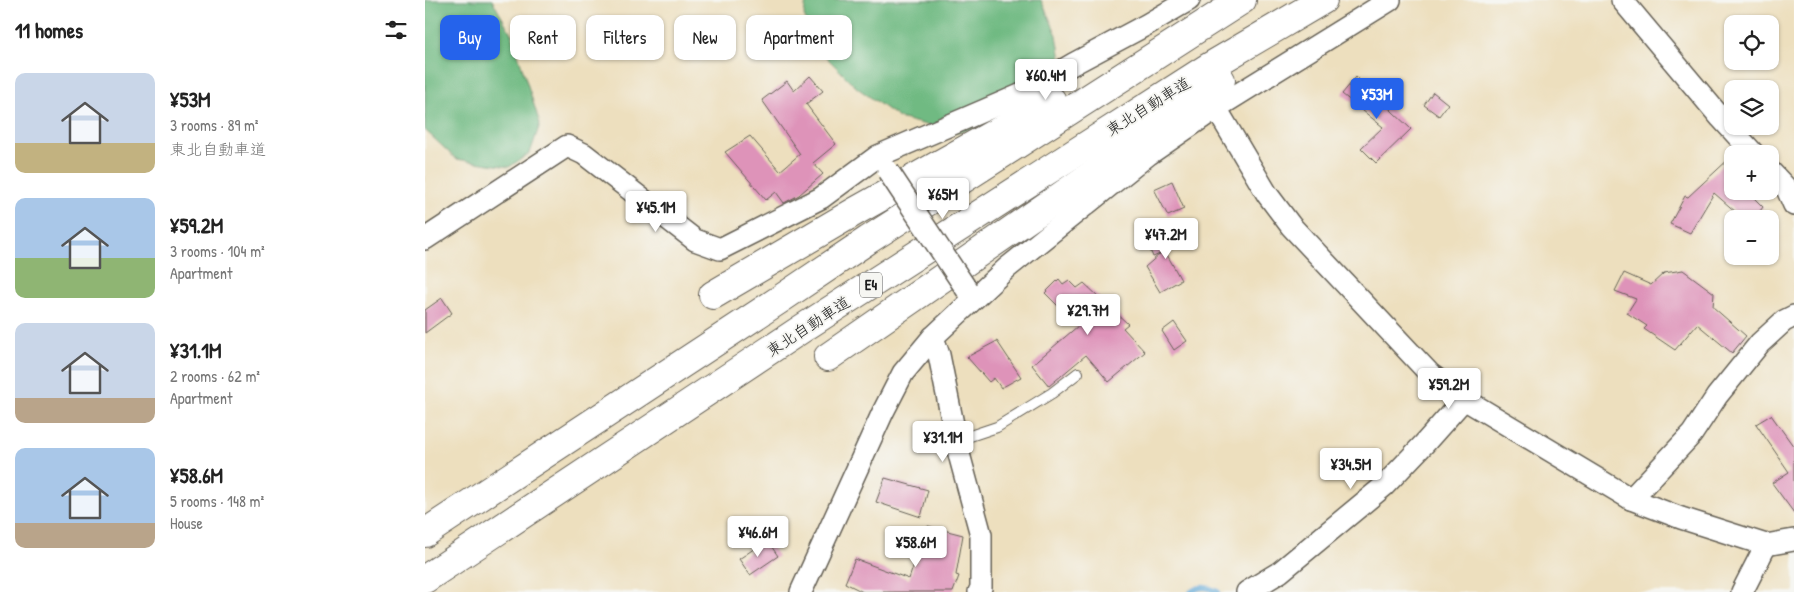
<!DOCTYPE html>
<meta charset="utf-8">
<style>
:root{--surface:#fff;--page:#f2f2f2;--text:#222;--muted:#767676;--accent:#2563eb}
body{margin:0;font-family:"Patrick Hand","Klee One",sans-serif;background:var(--page);color:var(--text);height:100vh;display:flex;flex-direction:column;font-size:19px;white-space:nowrap}
*{box-sizing:border-box;margin:0}
p{font-size:16px;color:var(--muted)}
.icon{flex:none;width:28px;height:28px;fill:none;stroke:currentColor;stroke-width:2;stroke-linecap:round;stroke-linejoin:round}
.map{position:relative;flex:1;overflow:hidden}
.sheet{display:flex;flex-direction:column;background:var(--surface);width:425px}
.sheet>*{flex:none}
.guide{position:absolute;left:15px;top:15px;width:475px;height:45px;display:flex;gap:10px}
.tools{position:absolute;left:1299px;top:15px;display:grid;gap:10px}
.tools a{display:grid;place-items:center;width:55px;height:55px;border-radius:10px;background:var(--surface);box-shadow:0 1px 4px #0004;font-size:25px}
.price{position:absolute;translate:-50% -42px;padding:0 11px;border-radius:5px;background:#fff;color:#222;font-size:16px;line-height:32px;filter:drop-shadow(0 1px 2px #0008)}
.price::after{content:'';position:absolute;left:50%;top:30px;width:15px;height:11px;margin-left:-8px;background:inherit;clip-path:polygon(0 0,100% 0,50% 100%)}
.price.on{background:var(--accent);color:#fff}
ul{padding:0;list-style:none}
li{display:flex;align-items:center;gap:15px;height:125px;padding:0 15px}
li span{display:grid;place-items:center;flex:none;width:140px;height:100px;border-radius:10px;color:#555}
li>.icon{margin-inline-start:auto}
span .icon{width:60px;height:60px;fill:#fffc;stroke-width:1}
li b{font-size:21px}
h2{display:flex;justify-content:space-between;align-items:center;height:60px;padding:0 15px;font-size:21px}
.pill{padding:0 18px;border-radius:10px;background:var(--surface);box-shadow:0 1px 4px #0004;font-size:18px;line-height:45px}
.pill.on{background:var(--accent);color:#fff}
main{display:flex;flex:1;min-height:0}
.map>svg:first-child{display:block}
.forest{fill:#70ba82;stroke:#466b4f}
.lines{fill:none;stroke-linecap:round;stroke-linejoin:round}
.stream{stroke:#60a8d7;stroke-width:5.5}
.building{fill:#de93b9}
.service-casing{stroke:#656055;stroke-width:12}
.minor-casing{stroke:#656055;stroke-width:24}
.motorway-casing{stroke:#656055;stroke-width:30}
.service{stroke:#fff;stroke-width:10}
.minor{stroke:#fff;stroke-width:21}
.motorway{stroke:#fff;stroke-width:28}
.minor-bridge-casing{stroke:#656055;stroke-width:24;stroke-linecap:butt}
.minor-bridge{stroke:#fff;stroke-width:21}
.labels{text-anchor:middle;stroke-width:4;stroke-linejoin:round;paint-order:stroke}
.shield{fill:#f6f6f2;stroke:#5d5d5c;stroke-width:1}
.shield-label{font-size:15px;font-weight:bold;fill:#1c1c1c}
.street-label{font-size:16px;fill:#1c1c1c;stroke:#f6f6f2}
</style>
<main>
<section class="sheet">
<h2>11 homes<svg class="icon" aria-label="filters" viewBox="0 0 24 24"><path d="M4 7h16M4 17h16"/><circle cx="9" cy="7" r="2"/><circle cx="15" cy="17" r="2"/></svg></h2>
<ul>
<li><span style="background:linear-gradient(#c9d6e8 70%,#c2b280 0)"><svg class="icon" aria-label="home" viewBox="0 0 24 24"><path d="M3 11l9-7 9 7M6 9v11h12V9"/></svg></span><div><b>¥53M</b><p>3 rooms · 89 m²</p><p>東北自動車道</p></div></li>
<li><span style="background:linear-gradient(#a9c7e8 60%,#8fb573 0)"><svg class="icon" aria-label="home" viewBox="0 0 24 24"><path d="M3 11l9-7 9 7M6 9v11h12V9"/></svg></span><div><b>¥59.2M</b><p>3 rooms · 104 m²</p><p>Apartment</p></div></li>
<li><span style="background:linear-gradient(#c9d6e8 75%,#b9a48a 0)"><svg class="icon" aria-label="home" viewBox="0 0 24 24"><path d="M3 11l9-7 9 7M6 9v11h12V9"/></svg></span><div><b>¥31.1M</b><p>2 rooms · 62 m²</p><p>Apartment</p></div></li>
<li><span style="background:linear-gradient(#a9c7e8 75%,#b9a48a 0)"><svg class="icon" aria-label="home" viewBox="0 0 24 24"><path d="M3 11l9-7 9 7M6 9v11h12V9"/></svg></span><div><b>¥58.6M</b><p>5 rooms · 148 m²</p><p>House</p></div></li>
</ul>
</section>
<div class="map">
<svg width="1369" height="592" viewBox="0 0 1369 592">
<rect width="100%" height="100%" fill="#f6f6f2"/>
<filter id="ink" filterUnits="userSpaceOnUse"><feTurbulence type="fractalNoise" baseFrequency=".02" numOctaves="2"/><feDisplacementMap in="SourceGraphic" scale="10" xChannelSelector="R" yChannelSelector="G"/><feConvolveMatrix kernelMatrix="1 2 1 2 8 2 1 2 1" color-interpolation-filters="sRGB"/></filter>
<filter id="wash" filterUnits="userSpaceOnUse"><feTurbulence type="fractalNoise" baseFrequency=".0096" numOctaves="4" result="noise"/><feDisplacementMap in="SourceGraphic" scale="20" xChannelSelector="R" yChannelSelector="G"/><feGaussianBlur stdDeviation="1.12" result="paint"/><feColorMatrix in="noise" values="0 0 0 0 0 0 0 0 0 0 0 0 0 0 0 0 0 1.4 0 .05"/><feComposite in="paint" operator="in"/></filter>
<g filter="url(#wash)">
<rect width="100%" height="100%" fill="#eddfbe"/>
<g class="forest">
<polygon points="0,0 67,0 87,35 115,124 105,153 84,167 31,159 0,130"/>
<polygon points="381,0 616,0 632,35 638,72 579,120 532,133 474,118 431,87 395,51 379,16"/>
</g>
<g class="lines">
<path class="stream" d="M766,592C775,585 783,587 793,592"/>
</g>
<g id="blocks">
<g class="building">
<polygon points="385,76 398,91 381,104 411,144 388,163 398,174 374,195 359,203 351,192 341,200 300,152 325,136 355,171 375,154 337,100 362,81 369,91"/>
<polygon points="931,77 986,129 951,163 936,148 958,127 917,94"/>
<polygon points="1008,92 1023,104 1014,116 999,105"/>
<polygon points="1306,157 1308,162 1305,167 1308,170 1308,191 1322,191 1338,207 1329,219 1310,219 1312,213 1289,193 1265,233 1245,224 1260,196 1263,197"/>
<polygon points="747,181 759,209 743,216 729,189"/>
<polygon points="762,227 768,239 740,251 756,280 735,292 720,267 735,254 728,257 724,247"/>
<polygon points="1258,270 1289,293 1288,307 1321,336 1307,353 1272,324 1250,350 1219,329 1222,326 1202,313 1211,299 1190,291 1199,273 1226,285 1239,273"/>
<polygon points="634,279 638,284 644,280 652,288 659,283 703,324 698,328 720,352 684,382 661,355 624,386 607,365 653,326 620,293"/>
<polygon points="17,298 27,313 0,333 0,310"/>
<polygon points="749,322 762,341 749,350 737,331"/>
<polygon points="572,341 596,377 576,388 569,378 564,382 542,357"/>
<polygon points="1346,415 1369,447 1369,513 1347,483 1364,472 1331,424"/>
<polygon points="460,478 503,490 496,517 451,502"/>
<polygon points="503,526 538,535 531,575 534,576 528,592 438,592 420,583 430,559 484,579 490,561 492,562"/>
<polygon points="342,540 353,556 325,575 314,559"/>
</g>
</g>
</g>
<g filter="url(#ink)">
<use href="#blocks" fill-opacity="0" stroke="#656055" stroke-width="1"/>
<g class="lines">
<defs>
<polyline id="service" points="533,440 572,427 627,393 653,373"/>
<g id="minor">
<polyline points="1197,0 1296,118 1329,154"/>
<polyline points="791,108 842,194 866,226 1005,374 1039,399 1206,499 1256,518 1341,545 1369,540"/>
<polyline points="1345,171 1362,189 1369,205"/>
<polyline points="0,239 142,146 159,154 270,240 295,249 396,198 453,156 595,95 648,64 721,25 764,0"/>
<polyline points="508,337 514,355 534,454 556,535 556,588 554,592"/>
<polyline points="1206,499 1267,434 1292,396 1335,343 1359,321 1369,316"/>
<polyline points="376,592 458,412 478,373 508,337 582,268 724,154 791,108 965,0"/>
<polyline points="822,592 855,572 959,486 999,444 1039,399"/>
<polyline points="1317,592 1341,545"/>
</g>
<g id="motorway">
<polyline points="288,295 431,211 627,101"/>
<polyline points="403,357 672,171 796,80"/>
<polyline points="0,533 354,300 443,240 817,0"/>
<polyline points="0,579 378,328 656,149 784,67 898,0"/>
</g>
</defs>
<use href="#service" class="service-casing"/>
<use href="#minor" class="minor-casing"/>
<use href="#motorway" class="motorway-casing"/>
<use href="#service" class="service"/>
<use href="#minor" class="minor"/>
<use href="#motorway" class="motorway"/>
<defs>
<polyline id="minor-bridge" points="463,171 542,290"/>
</defs>
<use href="#minor-bridge" class="minor-bridge-casing"/>
<use href="#minor-bridge" class="minor-bridge"/>
</g>
</g>
<g class="labels">
<rect class="shield" x="435" y="272.5" width="22" height="25" rx="4"/>
<g class="shield-label">
<text x="446" y="290">E4</text>
</g>
<g class="street-label">
<text transform="translate(723 106) rotate(-32)" y="6">東北自動車道</text>
<text transform="translate(383 326) rotate(-33)" y="6">東北自動車道</text>
</g>
</g>
</svg>
<div class="tools">
<a><svg class="icon" aria-label="locate" viewBox="0 0 24 24"><circle cx="12" cy="12" r="6"/><path d="M12 2v4M12 18v4M2 12h4M18 12h4"/></svg></a>
<a><svg class="icon" aria-label="layers" viewBox="0 0 24 24"><path d="M12 4l9 5-9 5-9-5zM3 14l9 5 9-5"/></svg></a>
<a>+</a>
<a>−</a>
</div>
<b class="price" style="left:621px;top:101px">¥60.4M</b>
<b class="price on" style="left:952px;top:120px">¥53M</b>
<b class="price" style="left:518px;top:220px">¥65M</b>
<b class="price" style="left:231px;top:233px">¥45.1M</b>
<b class="price" style="left:741px;top:260px">¥47.2M</b>
<b class="price" style="left:663px;top:336px">¥29.7M</b>
<b class="price" style="left:1024px;top:410px">¥59.2M</b>
<b class="price" style="left:518px;top:463px">¥31.1M</b>
<b class="price" style="left:926px;top:490px">¥34.5M</b>
<b class="price" style="left:333px;top:558px">¥46.6M</b>
<b class="price" style="left:491px;top:568px">¥58.6M</b>
<div class="guide">
<a class="pill on">Buy</a>
<a class="pill">Rent</a>
<a class="pill">Filters</a>
<a class="pill">New</a>
<a class="pill">Apartment</a>
</div>
</div>
</main>
